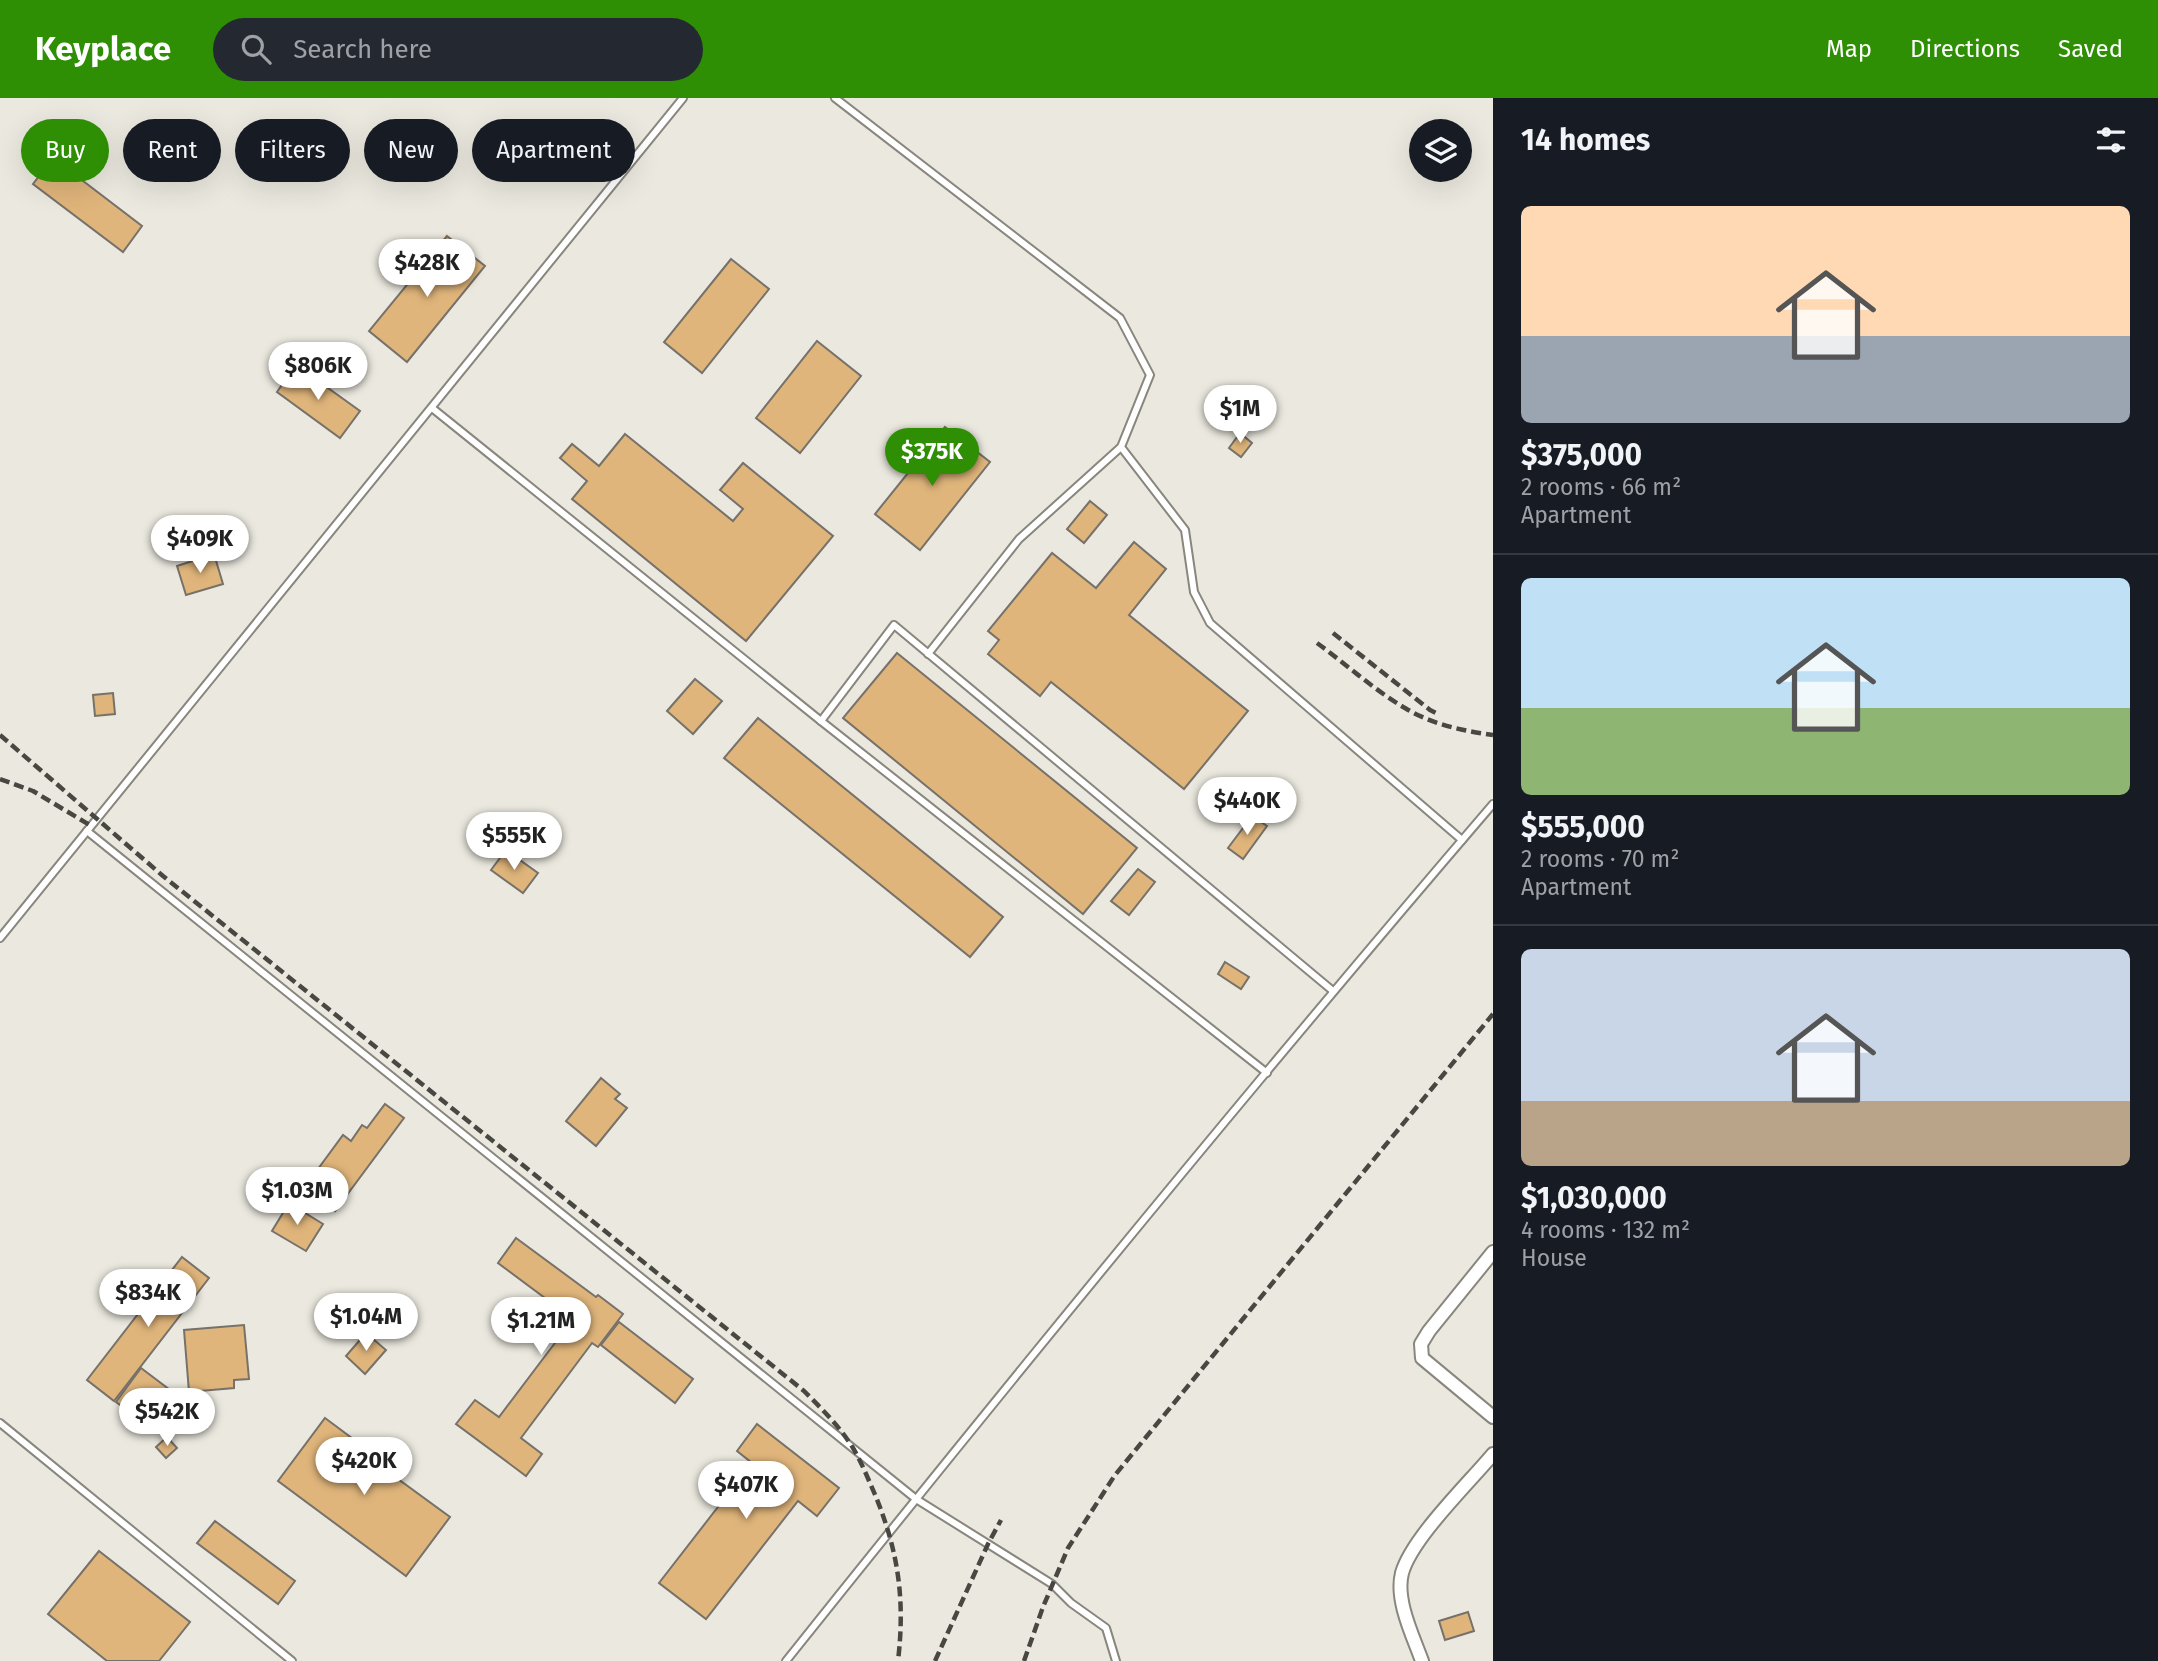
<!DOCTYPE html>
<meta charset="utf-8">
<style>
:root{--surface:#171b24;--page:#242831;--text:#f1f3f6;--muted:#9ea1a6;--line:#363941;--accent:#2e8e04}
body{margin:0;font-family:"Fira Sans",sans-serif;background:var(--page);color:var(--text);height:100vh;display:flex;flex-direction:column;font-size:26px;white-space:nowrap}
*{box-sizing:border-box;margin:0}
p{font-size:23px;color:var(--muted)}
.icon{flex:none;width:38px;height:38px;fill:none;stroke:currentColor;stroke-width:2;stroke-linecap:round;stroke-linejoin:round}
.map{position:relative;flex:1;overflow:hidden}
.sheet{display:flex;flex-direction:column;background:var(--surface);width:665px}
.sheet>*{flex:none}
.top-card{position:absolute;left:21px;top:21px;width:665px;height:63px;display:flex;gap:14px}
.fabs{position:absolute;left:1409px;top:21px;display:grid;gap:14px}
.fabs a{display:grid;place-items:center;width:63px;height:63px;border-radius:50%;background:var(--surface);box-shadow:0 7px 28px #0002;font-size:35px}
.price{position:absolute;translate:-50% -60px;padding:0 16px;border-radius:24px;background:#fff;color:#222;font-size:23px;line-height:46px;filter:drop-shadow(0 2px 4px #0008)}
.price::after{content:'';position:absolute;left:50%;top:42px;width:21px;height:16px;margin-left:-10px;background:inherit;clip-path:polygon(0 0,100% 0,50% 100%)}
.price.active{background:var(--accent);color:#fff}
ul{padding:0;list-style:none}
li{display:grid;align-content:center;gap:14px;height:371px;padding:0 28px}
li+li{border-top:2px solid var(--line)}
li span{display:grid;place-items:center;height:217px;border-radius:10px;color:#555}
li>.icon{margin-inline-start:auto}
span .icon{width:126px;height:126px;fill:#fffc;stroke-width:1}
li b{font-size:30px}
h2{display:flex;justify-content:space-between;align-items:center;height:84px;padding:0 28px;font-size:30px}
.pill{padding:0 24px;border-radius:32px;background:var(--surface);box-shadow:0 7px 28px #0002;font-size:24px;line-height:63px}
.pill.active{background:var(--accent);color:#fff}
header{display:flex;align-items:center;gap:42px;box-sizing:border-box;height:98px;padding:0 35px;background:var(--accent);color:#fff}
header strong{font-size:33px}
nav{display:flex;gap:38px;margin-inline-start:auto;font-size:24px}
.search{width:490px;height:63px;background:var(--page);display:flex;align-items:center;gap:18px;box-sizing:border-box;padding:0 24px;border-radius:38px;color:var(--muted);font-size:26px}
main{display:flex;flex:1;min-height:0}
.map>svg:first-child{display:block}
.building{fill:#e0b57b;stroke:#767169;stroke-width:2}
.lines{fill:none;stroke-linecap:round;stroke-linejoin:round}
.lane-casing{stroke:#88867d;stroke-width:10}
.street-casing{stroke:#88867d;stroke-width:16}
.lane{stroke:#fff;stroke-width:6}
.street{stroke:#fff;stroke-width:12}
.rail{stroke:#484742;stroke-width:4.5;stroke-dasharray:10 5;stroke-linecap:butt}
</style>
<header>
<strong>Keyplace</strong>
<div class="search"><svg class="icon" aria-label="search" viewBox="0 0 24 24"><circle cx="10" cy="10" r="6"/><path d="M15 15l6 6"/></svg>Search here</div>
<nav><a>Map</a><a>Directions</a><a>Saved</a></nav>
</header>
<main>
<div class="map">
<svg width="1493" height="1563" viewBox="0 0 1493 1563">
<rect width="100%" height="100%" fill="#ebe9df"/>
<g class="building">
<polygon points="53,60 142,128 123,154 33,86"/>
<polygon points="447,138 485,168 407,264 369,233"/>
<polygon points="731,161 769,191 702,275 664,244"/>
<polygon points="817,243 861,278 800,355 756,320"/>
<polygon points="296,267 360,313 340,340 277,294"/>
<polygon points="945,329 990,364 920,452 875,416"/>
<polygon points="1240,335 1252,345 1241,359 1229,350"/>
<polygon points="625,336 733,423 743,411 720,392 743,365 833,438 746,543 572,401 587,383 560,360 572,346 599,368"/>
<polygon points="1090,403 1107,417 1084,445 1067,431"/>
<polygon points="1134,444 1166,471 1129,517 1248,613 1184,691 1051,584 1040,598 988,556 999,542 988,533 1052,455 1096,490"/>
<polygon points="214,456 223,486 186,497 177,468"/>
<polygon points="897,555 1137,750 1083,816 843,620"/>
<polygon points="695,581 722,603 693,636 667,613"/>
<polygon points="113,595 115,616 95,618 93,597"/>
<polygon points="758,620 1003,819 970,859 724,660"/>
<polygon points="1252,718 1267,728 1243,761 1228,750"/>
<polygon points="506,752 538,775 523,795 491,772"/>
<polygon points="1138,771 1155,784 1129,817 1111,803"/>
<polygon points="1225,864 1249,879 1241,891 1218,876"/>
<polygon points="601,980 620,996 615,1001 627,1010 596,1048 566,1023"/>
<polygon points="385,1006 404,1020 335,1113 304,1090 343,1037 351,1043 362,1027 367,1030"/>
<polygon points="289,1105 323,1126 306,1153 272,1133"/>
<polygon points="516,1140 596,1199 598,1197 623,1216 598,1249 592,1245 521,1340 542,1356 526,1378 456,1326 475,1302 499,1319 573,1221 498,1165"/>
<polygon points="182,1159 209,1180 114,1303 87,1282"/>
<polygon points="619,1224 693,1281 675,1305 601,1247"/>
<polygon points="244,1227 249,1281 234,1282 234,1290 189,1294 184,1232"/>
<polygon points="366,1235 386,1252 365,1276 346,1258"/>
<polygon points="141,1270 170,1292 145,1325 116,1304"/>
<polygon points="325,1320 368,1352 370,1349 400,1370 394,1378 450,1419 406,1478 278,1383"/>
<polygon points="757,1326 839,1390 817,1418 798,1403 706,1521 659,1485 752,1365 737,1353"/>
<polygon points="167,1339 177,1350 166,1360 156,1349"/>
<polygon points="215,1423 295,1483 278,1506 197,1445"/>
<polygon points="99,1453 190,1524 159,1563 107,1563 48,1516"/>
<polygon points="1468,1514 1474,1533 1445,1542 1439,1523"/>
</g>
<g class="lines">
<defs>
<g id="lane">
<polyline points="835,0 1120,220 1150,277 1121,349 1019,441 928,556"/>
<polyline points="432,310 821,623 1267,975"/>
<polyline points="1121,349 1185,432 1194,494 1210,525 1462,742"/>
<polyline points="821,623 894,527 1333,893"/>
<polyline points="87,733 916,1401 1052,1486 1071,1505 1106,1530 1116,1563"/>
<polyline points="0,840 683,0"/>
<polyline points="0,1325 292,1563"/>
<path d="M786,1563C1017,1274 1252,987 1493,706"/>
</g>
<g id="street">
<polyline points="1493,1154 1429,1233 1421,1246 1422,1260 1493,1319"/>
<path d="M1422,1563C1413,1538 1395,1502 1402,1475C1412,1440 1468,1386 1493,1356"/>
</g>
</defs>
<use href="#lane" class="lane-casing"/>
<use href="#street" class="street-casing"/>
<use href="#lane" class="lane"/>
<use href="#street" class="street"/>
<g class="rail">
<polyline points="1333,535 1430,612 1438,616"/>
<path d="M1317,545C1346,566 1374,592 1405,610C1431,626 1463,633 1493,637"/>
<path d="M0,637L163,778L804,1293C822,1311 840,1329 853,1350C862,1365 869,1383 876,1399C899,1456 905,1503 898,1563"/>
<polyline points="0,681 33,693 93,729"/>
<polyline points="935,1563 988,1446 1001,1422"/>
<polyline points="1024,1563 1043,1509 1068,1450 1115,1377 1493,916"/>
</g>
</g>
</svg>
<div class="fabs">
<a><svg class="icon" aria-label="layers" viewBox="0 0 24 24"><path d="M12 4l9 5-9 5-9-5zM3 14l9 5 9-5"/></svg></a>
</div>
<b class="price" style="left:427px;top:201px">$428K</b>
<b class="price" style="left:318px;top:304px">$806K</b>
<b class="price" style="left:1240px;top:347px">$1M</b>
<b class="price active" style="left:932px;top:390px">$375K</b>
<b class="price" style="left:200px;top:477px">$409K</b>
<b class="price" style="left:1247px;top:739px">$440K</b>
<b class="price" style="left:514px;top:774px">$555K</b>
<b class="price" style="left:297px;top:1129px">$1.03M</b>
<b class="price" style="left:148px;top:1231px">$834K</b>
<b class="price" style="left:366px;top:1255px">$1.04M</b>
<b class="price" style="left:541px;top:1259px">$1.21M</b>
<b class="price" style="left:167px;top:1350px">$542K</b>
<b class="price" style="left:364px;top:1399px">$420K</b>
<b class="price" style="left:746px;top:1423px">$407K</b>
<div class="top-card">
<a class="pill active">Buy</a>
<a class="pill">Rent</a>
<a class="pill">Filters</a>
<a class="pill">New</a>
<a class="pill">Apartment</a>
</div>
</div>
<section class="sheet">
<h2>14 homes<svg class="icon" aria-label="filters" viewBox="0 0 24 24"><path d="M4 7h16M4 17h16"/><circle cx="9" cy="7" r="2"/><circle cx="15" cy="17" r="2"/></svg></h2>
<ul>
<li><span style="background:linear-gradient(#ffd9b3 60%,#9aa5b1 0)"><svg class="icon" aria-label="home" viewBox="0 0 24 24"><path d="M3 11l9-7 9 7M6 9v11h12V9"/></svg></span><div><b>$375,000</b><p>2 rooms · 66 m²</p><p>Apartment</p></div></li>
<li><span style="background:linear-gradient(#bfe0f5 60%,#8fb573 0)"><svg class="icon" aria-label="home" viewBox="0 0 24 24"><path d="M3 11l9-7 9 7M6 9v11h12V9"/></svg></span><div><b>$555,000</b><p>2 rooms · 70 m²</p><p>Apartment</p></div></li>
<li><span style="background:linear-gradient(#c9d6e8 70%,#b9a48a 0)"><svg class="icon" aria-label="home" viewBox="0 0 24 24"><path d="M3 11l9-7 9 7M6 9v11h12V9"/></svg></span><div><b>$1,030,000</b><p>4 rooms · 132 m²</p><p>House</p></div></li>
</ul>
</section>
</main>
